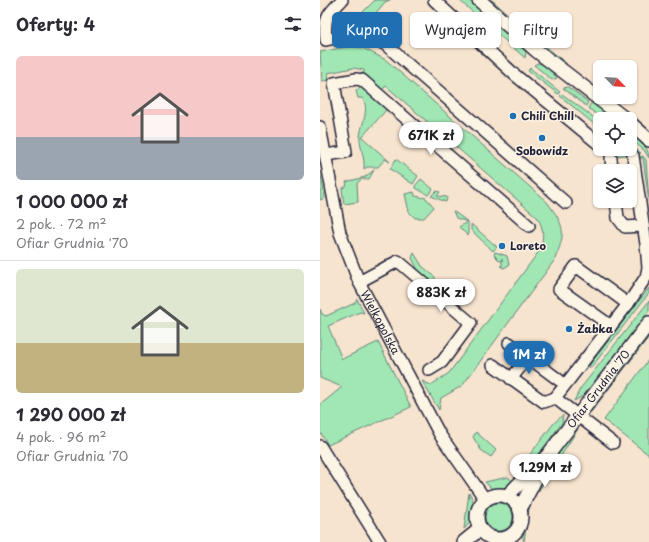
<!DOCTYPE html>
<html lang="pl">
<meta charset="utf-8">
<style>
:root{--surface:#fff;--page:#f7f7f7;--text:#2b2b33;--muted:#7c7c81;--line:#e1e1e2;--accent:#1f6fb2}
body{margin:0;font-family:"Playpen Sans",sans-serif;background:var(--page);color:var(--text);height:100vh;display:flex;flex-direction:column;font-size:15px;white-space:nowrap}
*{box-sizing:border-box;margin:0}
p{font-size:13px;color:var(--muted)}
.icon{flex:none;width:22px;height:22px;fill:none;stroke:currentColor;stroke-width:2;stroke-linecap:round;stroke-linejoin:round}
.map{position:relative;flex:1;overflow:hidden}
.sheet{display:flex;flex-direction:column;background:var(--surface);width:320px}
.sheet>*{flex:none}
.guide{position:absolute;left:12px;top:12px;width:257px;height:36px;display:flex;gap:8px}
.needle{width:26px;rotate:115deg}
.buttons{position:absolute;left:273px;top:60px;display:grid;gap:8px}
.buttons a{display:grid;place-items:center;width:44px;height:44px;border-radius:6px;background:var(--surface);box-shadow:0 1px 3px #0004;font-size:20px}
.price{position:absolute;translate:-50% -34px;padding:0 9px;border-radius:14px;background:#fff;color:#222;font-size:13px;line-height:26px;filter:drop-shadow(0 1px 2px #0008)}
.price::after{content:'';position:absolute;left:50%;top:24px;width:12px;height:9px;margin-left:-6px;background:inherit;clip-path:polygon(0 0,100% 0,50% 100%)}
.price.on{background:var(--accent);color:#fff}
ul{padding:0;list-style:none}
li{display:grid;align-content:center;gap:8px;height:212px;padding:0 16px}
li+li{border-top:1px solid var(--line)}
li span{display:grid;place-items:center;height:124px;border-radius:6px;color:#555}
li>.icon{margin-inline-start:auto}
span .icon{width:72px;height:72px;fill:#fffc;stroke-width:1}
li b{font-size:17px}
h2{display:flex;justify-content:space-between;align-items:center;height:48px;padding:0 16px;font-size:17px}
.pill{padding:0 14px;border-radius:6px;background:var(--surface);box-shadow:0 1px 3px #0004;font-size:14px;line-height:36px}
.pill.on{background:var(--accent);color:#fff}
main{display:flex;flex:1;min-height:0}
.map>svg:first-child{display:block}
.green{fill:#a1e7b4;stroke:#628478}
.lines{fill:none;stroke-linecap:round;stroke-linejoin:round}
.minor-casing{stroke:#22223b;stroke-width:14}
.tertiary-casing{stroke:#22223b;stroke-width:16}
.minor{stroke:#fcf5e5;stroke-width:11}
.tertiary{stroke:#fcf5e5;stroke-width:13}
.poi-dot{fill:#1f6fb2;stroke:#fcf5e5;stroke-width:1.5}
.labels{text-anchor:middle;stroke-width:3;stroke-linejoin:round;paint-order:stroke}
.poi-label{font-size:11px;font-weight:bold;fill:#22223b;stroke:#fcf5e5;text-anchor:start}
.street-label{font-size:11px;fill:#22223b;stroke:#fcf5e5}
</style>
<main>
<section class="sheet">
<h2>Oferty: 4<svg class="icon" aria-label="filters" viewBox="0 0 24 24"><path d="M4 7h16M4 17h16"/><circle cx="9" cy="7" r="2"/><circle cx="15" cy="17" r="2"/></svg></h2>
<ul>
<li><span style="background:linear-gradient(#f6c9c9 65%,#9aa5b1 0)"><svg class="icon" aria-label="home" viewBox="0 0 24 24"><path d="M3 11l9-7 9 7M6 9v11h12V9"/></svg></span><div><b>1 000 000 zł</b><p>2 pok. · 72 m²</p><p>Ofiar Grudnia '70</p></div></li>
<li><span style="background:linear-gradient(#dfe7d0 60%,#c2b280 0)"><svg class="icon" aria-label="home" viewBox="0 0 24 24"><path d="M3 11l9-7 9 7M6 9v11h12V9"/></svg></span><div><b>1 290 000 zł</b><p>4 pok. · 96 m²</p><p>Ofiar Grudnia '70</p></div></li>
</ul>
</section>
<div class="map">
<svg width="329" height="542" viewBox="0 0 329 542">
<rect width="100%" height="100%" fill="#f7e4cf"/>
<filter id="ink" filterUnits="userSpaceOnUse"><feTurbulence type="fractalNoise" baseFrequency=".025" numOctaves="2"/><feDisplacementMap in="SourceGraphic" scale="8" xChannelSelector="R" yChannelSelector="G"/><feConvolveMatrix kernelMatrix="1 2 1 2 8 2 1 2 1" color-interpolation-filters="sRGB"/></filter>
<g filter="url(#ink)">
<g class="green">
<polygon points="55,0 70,0 65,2 43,28 41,29 42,13"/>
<polygon points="139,0 148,0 203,48 206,52 205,58"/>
<polygon points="167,0 172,0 209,33 206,33"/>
<polygon points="218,40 246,63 247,66 219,45"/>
<path d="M31,46L43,48L66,60L227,202C246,227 246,233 234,261L142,386L121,398L119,410L102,381L111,385L129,373L220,250C224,236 224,229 217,217L66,86L61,91L43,77L44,70L33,68L8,73L9,80L2,81L0,52Z"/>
<path d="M218,63C226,65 232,72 237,78L232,80L214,65Z"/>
<polygon points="210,68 240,92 238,94 208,71"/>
<path d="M43,86L67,109L42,137L70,162L65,159L58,167H47L44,169C45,158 40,148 40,138C40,126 51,109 42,98H38L36,91Z"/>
<polygon points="248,87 268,102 266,106 243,88"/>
<polygon points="242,94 280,122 280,129 240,96"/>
<polygon points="272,102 294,119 283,119 268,108"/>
<path d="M310,131C318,139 329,146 329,158L324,150L310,139Z"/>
<polygon points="310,145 321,153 297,156 303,149 310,149"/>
<polygon points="323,156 326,160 329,202 323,158 314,159"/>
<polygon points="76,159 98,176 93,184 70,169"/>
<polygon points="54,170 49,179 42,179 37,183 38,202 24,204 22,189 27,185 26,182 45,177"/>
<polygon points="0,171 5,198 0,200"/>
<polygon points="101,179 113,189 108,195 96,188 95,186"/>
<polygon points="116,191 120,192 117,196 127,197 126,202 111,196"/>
<polygon points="94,192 95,196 106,198 114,207 104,218 95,218 89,212 85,194"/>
<polygon points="133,211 148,222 148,236 139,227 147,222 136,218"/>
<polygon points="151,224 177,247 173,251 151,230"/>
<polygon points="175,252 187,256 189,265 184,268 180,266 182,266 182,258 182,261 180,261 174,255"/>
<polygon points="94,253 102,266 115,277 115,286 100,274 92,258"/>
<polygon points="329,288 329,293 271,368 269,367 271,363"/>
<polygon points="37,299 44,313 40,312 8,326 22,359 58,342 91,407 8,445 0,432 0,405 22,387 0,378 0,309 2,314 6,316 35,303"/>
<polygon points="329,301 329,311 263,396 254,401 260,389"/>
<polygon points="329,332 329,337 271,412 270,410"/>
<polygon points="329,359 329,455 284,420"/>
<polygon points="243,415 242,423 200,479 195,474 234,423"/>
<polygon points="258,429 218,492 215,491 251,434"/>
<polygon points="156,432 176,450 171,457 161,450 153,437"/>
<polygon points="188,477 196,484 185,491 172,489 165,482"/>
<path d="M149,493C157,503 154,521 144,529Z"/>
<path d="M213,497L209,509L204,541C198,528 207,509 213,497Z"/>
<circle cx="179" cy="517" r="14"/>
</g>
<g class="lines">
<defs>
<g id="minor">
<path d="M22,0C7,15 4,18 6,40C31,34 43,32 66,45L246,203"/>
<polyline points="114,0 195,75 280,145"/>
<path id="s1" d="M0,127L20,233L39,282L120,435L165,499"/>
<polyline points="6,155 26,152 14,83 36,79 42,80 209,226"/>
<polyline points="291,158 292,171"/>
<polyline points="296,201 298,218 305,227 322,226"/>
<polyline points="39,282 78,261 151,323 122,362 109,370"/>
<polyline points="291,326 239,289 256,266 308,304"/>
<polyline points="189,343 239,380"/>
<polyline points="173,365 224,402 235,398"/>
<polyline points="191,379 208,357"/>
<polyline points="293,443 235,398 308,304 326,277 328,268 326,244 313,156"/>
<polyline points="0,446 60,542"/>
</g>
<g id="tertiary">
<polyline points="159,0 217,51 305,119"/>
<polyline points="310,123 329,140"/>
<circle cx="179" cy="517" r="22"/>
<path id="s2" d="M187,496L228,455L329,323"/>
<polyline points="200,509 221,468"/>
<polyline points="144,542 160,529"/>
</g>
</defs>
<use href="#minor" class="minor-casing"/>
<use href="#tertiary" class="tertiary-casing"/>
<use href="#minor" class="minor"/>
<use href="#tertiary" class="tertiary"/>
</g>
</g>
<g class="poi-dot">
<circle cx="193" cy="116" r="4"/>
<circle cx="222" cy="138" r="4"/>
<circle cx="182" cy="246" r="4"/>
<circle cx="249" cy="329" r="4"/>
</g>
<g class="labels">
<g class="poi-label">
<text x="201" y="120">Chili Chill</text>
<text x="222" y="155" text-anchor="middle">Sobowidz</text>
<text x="190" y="250">Loreto</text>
<text x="257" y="333">Żabka</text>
</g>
<g class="street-label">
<text dy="4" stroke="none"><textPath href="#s1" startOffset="206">Wielkopolska</textPath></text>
<text dy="4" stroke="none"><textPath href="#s2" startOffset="141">Ofiar Grudnia '70</textPath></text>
</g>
</g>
</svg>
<div class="buttons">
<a><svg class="needle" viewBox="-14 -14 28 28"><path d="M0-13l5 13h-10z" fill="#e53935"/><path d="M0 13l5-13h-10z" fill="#7c7c81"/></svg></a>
<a><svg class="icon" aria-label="locate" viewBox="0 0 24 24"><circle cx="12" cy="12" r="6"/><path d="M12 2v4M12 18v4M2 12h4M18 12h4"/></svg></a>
<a><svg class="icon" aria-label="layers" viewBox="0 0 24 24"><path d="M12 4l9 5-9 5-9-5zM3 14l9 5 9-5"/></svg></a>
</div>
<b class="price" style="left:111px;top:156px">671K zł</b>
<b class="price" style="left:121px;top:313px">883K zł</b>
<b class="price on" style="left:209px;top:375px">1M zł</b>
<b class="price" style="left:225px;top:488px">1.29M zł</b>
<div class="guide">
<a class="pill on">Kupno</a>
<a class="pill">Wynajem</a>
<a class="pill">Filtry</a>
</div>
</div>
</main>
